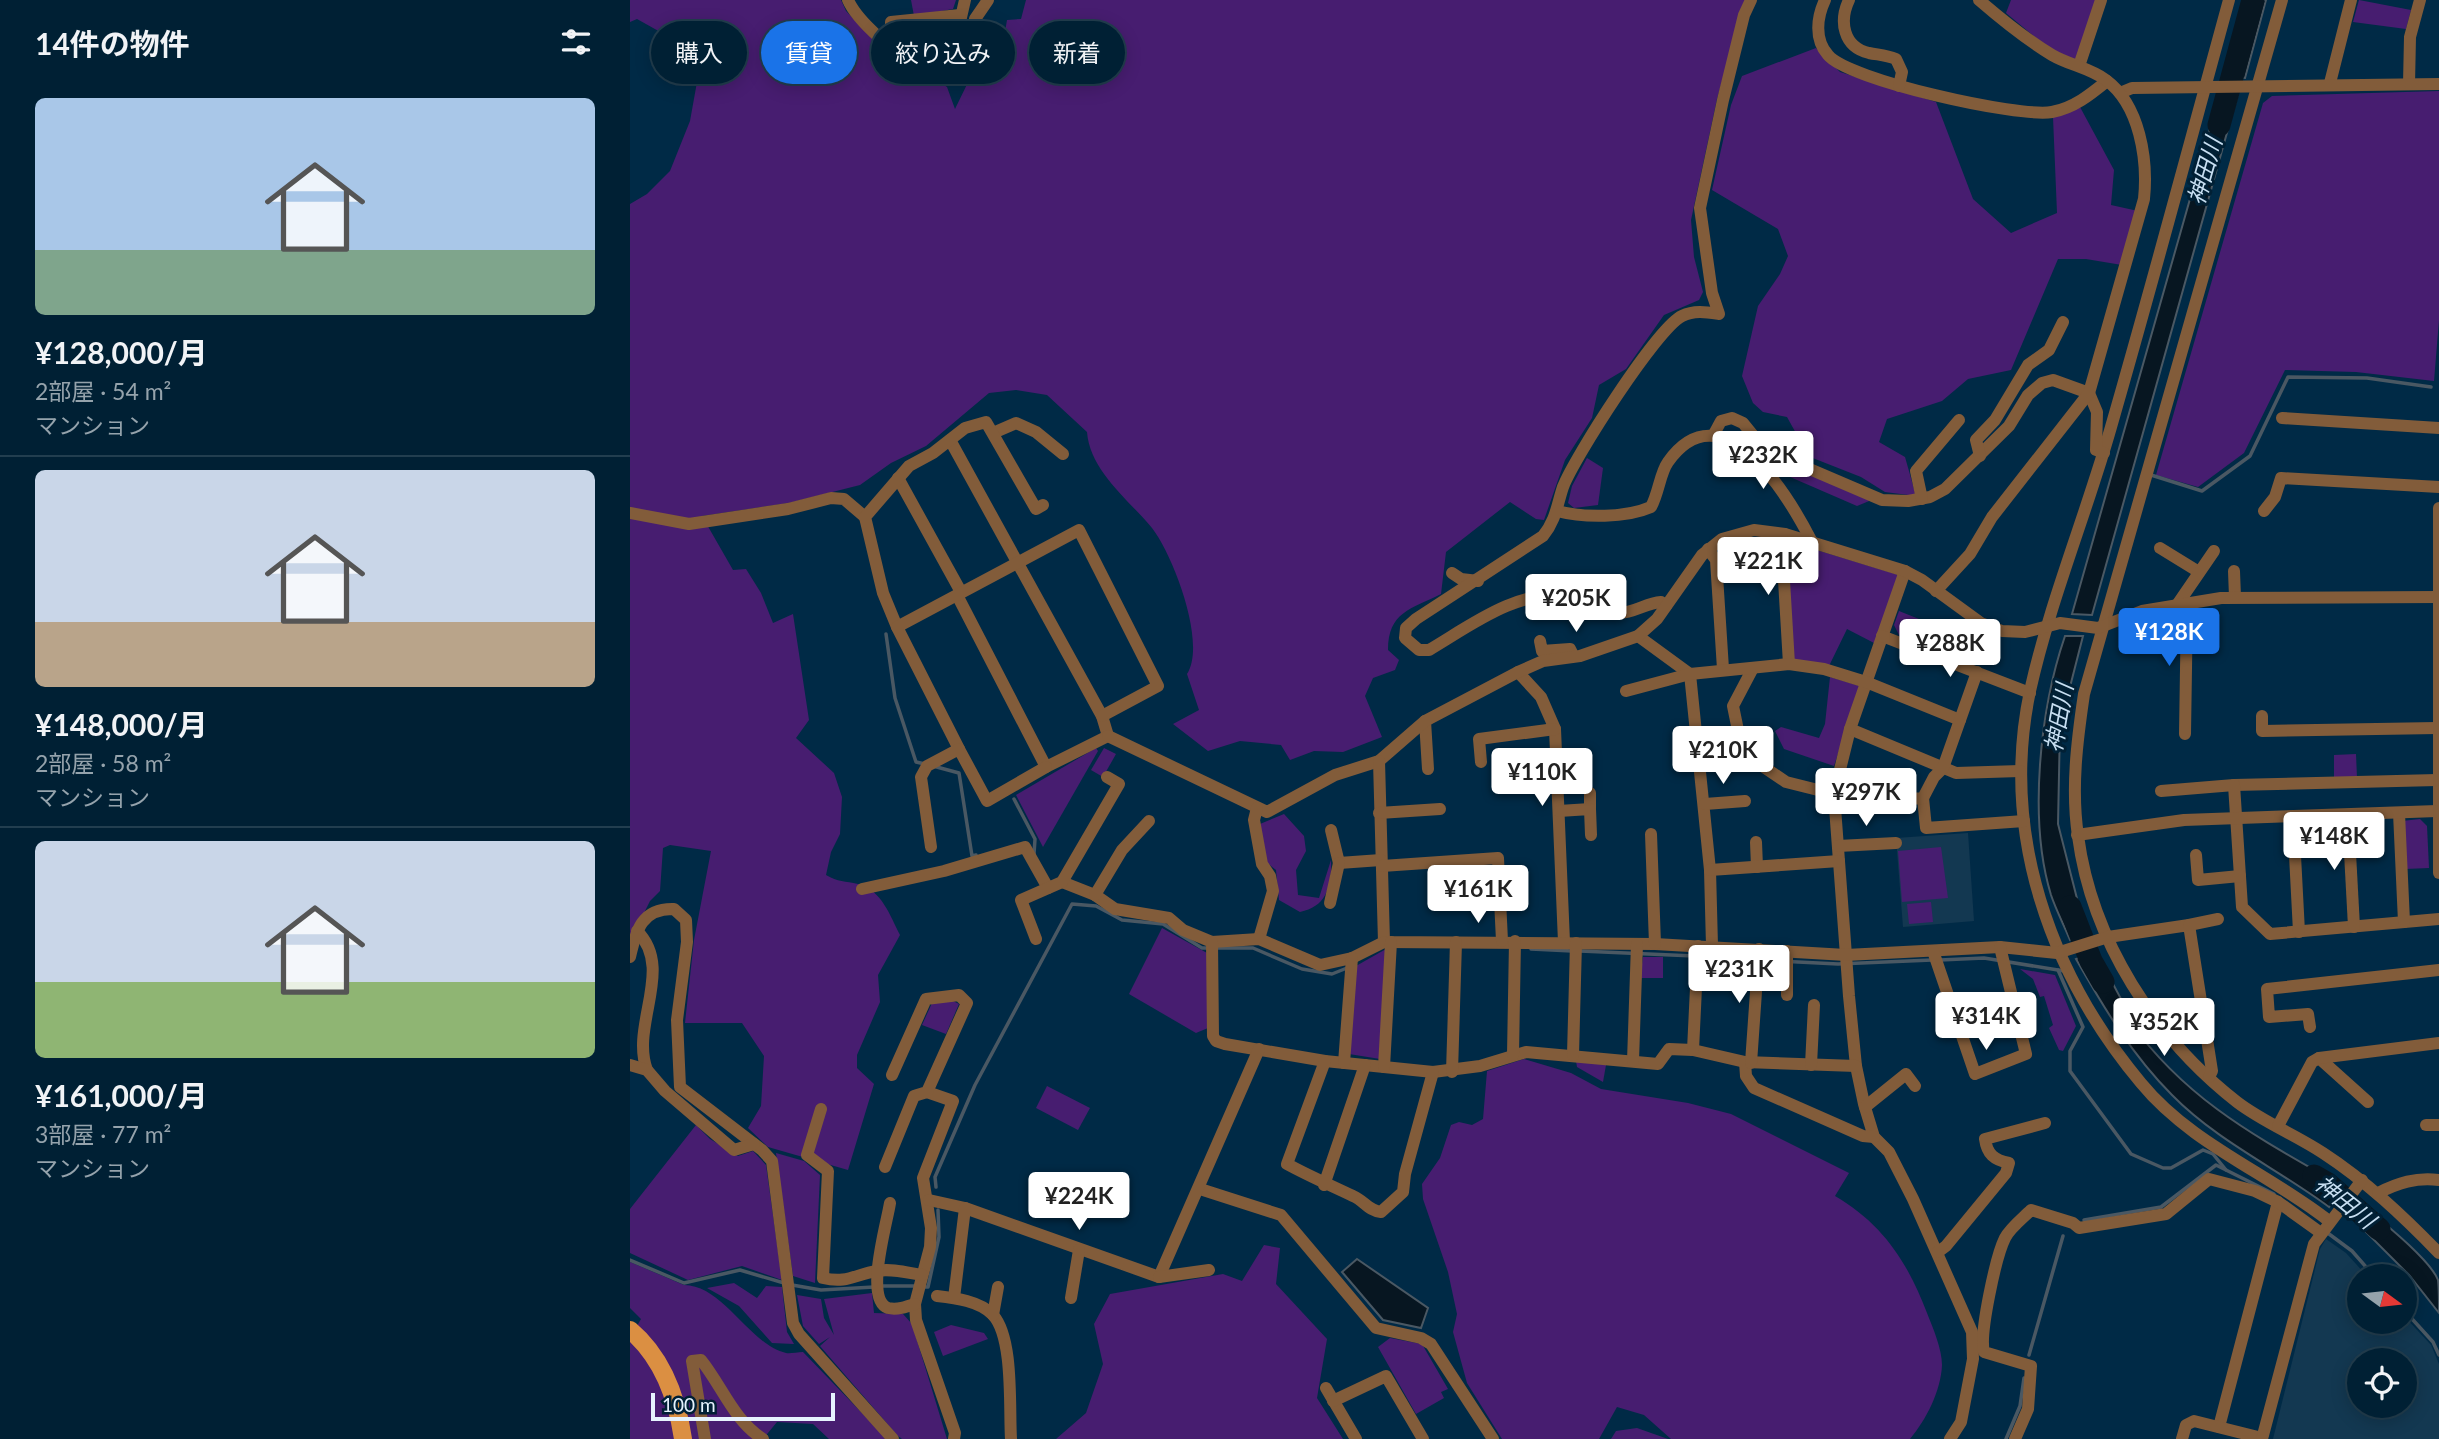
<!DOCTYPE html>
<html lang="ja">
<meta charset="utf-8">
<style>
:root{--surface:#002034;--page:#0a283c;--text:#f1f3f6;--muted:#95a3ac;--line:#223e4f;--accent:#1a73e8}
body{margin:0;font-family:Lato,"Noto Sans JP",sans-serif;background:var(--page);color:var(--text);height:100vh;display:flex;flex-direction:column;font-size:26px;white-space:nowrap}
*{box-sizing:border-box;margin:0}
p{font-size:23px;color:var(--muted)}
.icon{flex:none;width:38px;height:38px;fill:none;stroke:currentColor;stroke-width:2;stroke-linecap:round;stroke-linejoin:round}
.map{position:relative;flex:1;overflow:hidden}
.side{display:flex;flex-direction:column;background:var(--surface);width:630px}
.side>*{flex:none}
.top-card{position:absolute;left:21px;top:21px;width:665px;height:63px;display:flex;gap:14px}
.needle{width:46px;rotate:105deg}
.buttons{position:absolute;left:1717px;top:1264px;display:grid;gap:14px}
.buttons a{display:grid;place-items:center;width:70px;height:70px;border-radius:50%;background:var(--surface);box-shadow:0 4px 18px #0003,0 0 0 2px var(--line);font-size:35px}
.scale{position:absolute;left:21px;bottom:18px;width:184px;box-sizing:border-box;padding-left:7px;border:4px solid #e6f3fe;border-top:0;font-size:19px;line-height:24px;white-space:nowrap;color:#e6f3fe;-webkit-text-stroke:5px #012035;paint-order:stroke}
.price{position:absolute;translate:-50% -60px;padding:0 16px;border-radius:7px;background:#fff;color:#222;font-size:23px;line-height:46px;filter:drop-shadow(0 2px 4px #0008)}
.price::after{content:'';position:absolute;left:50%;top:42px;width:21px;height:16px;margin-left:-10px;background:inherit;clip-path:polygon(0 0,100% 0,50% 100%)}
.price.current{background:var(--accent);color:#fff}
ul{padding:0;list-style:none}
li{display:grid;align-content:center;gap:14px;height:371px;padding:0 35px}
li+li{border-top:2px solid var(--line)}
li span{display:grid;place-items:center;height:217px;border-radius:10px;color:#555}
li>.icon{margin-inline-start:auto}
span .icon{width:126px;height:126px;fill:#fffc;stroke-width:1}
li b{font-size:30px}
h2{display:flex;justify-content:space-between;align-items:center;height:84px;padding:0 35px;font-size:30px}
.tag{padding:0 24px;border-radius:32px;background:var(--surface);box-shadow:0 4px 18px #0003,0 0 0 2px var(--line);font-size:24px;line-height:63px}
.tag.current{background:var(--accent);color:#fff}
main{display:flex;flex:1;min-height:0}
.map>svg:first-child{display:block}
.built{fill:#133851;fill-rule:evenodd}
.green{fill:#471d70}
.water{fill:#071621;stroke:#4a5863;stroke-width:2}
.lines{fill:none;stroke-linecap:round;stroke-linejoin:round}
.stream{stroke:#4a5863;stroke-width:3.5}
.river{stroke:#071621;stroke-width:23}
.minor{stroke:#825c3a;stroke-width:12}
.primary{stroke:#db8f42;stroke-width:18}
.labels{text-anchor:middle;stroke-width:6;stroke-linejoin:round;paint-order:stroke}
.water-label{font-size:23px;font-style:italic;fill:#c7def1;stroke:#012035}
</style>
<main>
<section class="side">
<h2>14件の物件<svg class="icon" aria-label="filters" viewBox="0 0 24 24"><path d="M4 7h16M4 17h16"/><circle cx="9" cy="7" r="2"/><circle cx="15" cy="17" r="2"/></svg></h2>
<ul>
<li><span style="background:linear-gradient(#a9c7e8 70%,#7fa58c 0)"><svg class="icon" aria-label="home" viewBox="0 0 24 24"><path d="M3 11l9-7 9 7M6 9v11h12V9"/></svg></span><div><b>¥128,000/月</b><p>2部屋 · 54 m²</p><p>マンション</p></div></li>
<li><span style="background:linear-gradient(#c9d6e8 70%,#b9a48a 0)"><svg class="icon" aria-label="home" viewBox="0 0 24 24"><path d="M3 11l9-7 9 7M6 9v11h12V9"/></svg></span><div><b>¥148,000/月</b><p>2部屋 · 58 m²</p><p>マンション</p></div></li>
<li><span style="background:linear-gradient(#c9d6e8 65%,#8fb573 0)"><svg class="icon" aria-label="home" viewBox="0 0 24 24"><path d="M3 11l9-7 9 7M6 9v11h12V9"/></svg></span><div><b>¥161,000/月</b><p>3部屋 · 77 m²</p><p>マンション</p></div></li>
</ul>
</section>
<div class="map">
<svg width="1809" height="1439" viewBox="0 0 1809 1439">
<rect width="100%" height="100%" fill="#002a46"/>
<g class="built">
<polygon points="1338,833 1344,921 1273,927 1266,838"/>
<path d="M1696,1239L1716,1253L1737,1276H1729V1321H1774L1775,1317L1801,1345L1809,1364V1439H1643L1690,1249ZM1729,1360H1774V1405H1729Z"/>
</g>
<g class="green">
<path d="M0,0H211L216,11L243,39L317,87L325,109L344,70L369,68L377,20L391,19L396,0H1115L1087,99L1061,220L1064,257L1073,292L1069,300L1034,315L996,369L969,385L962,418L935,460L914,520L906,519L880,502L816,552L811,594C781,609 758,612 758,650L769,660L765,670L743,678L735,696L752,737L713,752L684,751L660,760L651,745L610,741L578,751L543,724L569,710L557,674C577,643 543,555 522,528C499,500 460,471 457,432L417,395L386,390L359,393L296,446L261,463L230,485L159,503L72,516L103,570L116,569L131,593L143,623L163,614L179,720L166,738L204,773L212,797L210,834L201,852L196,875C208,882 215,881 228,884C252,890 260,916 270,935L248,975L250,1002L227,1055V1068L244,1084L218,1170L138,1147L118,1128L131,1106L134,1056L112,1023H55L64,940L81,851L40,845L33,848L30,891L20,901L0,941V204L17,194L40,171L60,121L67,82L41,38L7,19L0,22Z"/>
<polygon points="281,0 326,0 323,9 284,16"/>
<polygon points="1381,0 1466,0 1446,61 1418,48 1376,13"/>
<polygon points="1729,0 1781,10 1776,29 1723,22"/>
<polygon points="1186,48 1210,72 1306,102 1343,199 1381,233 1427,213 1423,117 1450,107 1484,170 1481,205 1508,211 1492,265 1456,259 1428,259 1381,370 1338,379 1312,401 1257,419 1249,442 1275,457 1286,496 1255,492 1231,477 1170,453 1167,435 1157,417 1133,412 1123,403 1112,376 1128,306 1150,274 1158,256 1148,229 1082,190 1101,105 1112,76"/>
<polygon points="1809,91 1809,320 1804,381 1726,372 1655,370 1614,453 1568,487 1526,475 1633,103 1642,96"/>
<polygon points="957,458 973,468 968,505 944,508 938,503 942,486"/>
<polygon points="1144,460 1244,499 1227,506 1146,471 1140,462"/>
<polygon points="1157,541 1269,575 1246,644 1217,629 1199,666 1162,659"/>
<polygon points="1269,611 1304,625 1297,647 1270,637 1264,625"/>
<polygon points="1200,677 1230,686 1204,766 1154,749 1145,731 1151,727 1189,738 1195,724"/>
<polygon points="466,748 468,751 413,847 386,795"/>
<polygon points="474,748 486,754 473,777 461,770"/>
<polygon points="1726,754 1727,778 1704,779 1704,755"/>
<path d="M654,814L674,836L676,851L666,870L668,895L689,898L701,860C702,885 697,907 670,912L649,900L646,870L636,862L630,824Z"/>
<polygon points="1790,819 1797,826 1799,868 1775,869 1772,821"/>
<polygon points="1311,847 1318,898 1272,902 1268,851"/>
<polygon points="1301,902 1303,922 1279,924 1277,904"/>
<polygon points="532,928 577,953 578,1028 566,1033 499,994"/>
<polygon points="756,949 750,1059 719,1054 726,966"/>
<polygon points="1013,957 1033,957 1033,978 1010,978"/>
<polygon points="1390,969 1425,975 1446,1026 1433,1051 1429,1050 1419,1028 1423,1025 1414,996 1410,997 1403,979"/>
<polygon points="321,1000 329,1004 316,1034 292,1025 302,1003"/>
<path d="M894,1059L941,1073L971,1089L1058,1103L1101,1114L1219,1173L1205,1196C1253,1224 1278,1263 1297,1313C1303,1328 1312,1349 1312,1365C1311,1391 1296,1420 1280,1439H1041L1014,1415L987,1407L969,1439H872L837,1383L823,1332L827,1314L818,1272L793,1199L792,1184L810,1158L821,1125L829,1122L842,1125L853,1119L857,1071Z"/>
<polygon points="946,1061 976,1065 973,1082 947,1067"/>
<polygon points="417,1086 460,1108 448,1130 406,1108"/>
<polygon points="66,1125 80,1139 108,1156 123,1151 136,1165 152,1280 112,1266 58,1280 0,1253 0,1209"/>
<polygon points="146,1153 174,1161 190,1175 185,1283 163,1276"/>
<polygon points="634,1245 650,1248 646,1284 697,1339 687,1398 713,1439 426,1439 456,1413 473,1364 464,1324 480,1294 593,1274 612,1281"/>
<path d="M0,1262L54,1285C93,1285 120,1345 156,1353C160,1354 167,1352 173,1352L257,1439H199L183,1424L147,1422L133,1439H0V1338L11,1319L0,1308Z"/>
<polygon points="104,1283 127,1298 136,1286 152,1287 157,1332 164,1344 142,1343 109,1306 77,1288"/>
<polygon points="242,1293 244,1313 273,1314 282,1324 317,1439 272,1439 267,1435 190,1346 200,1337 189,1344 173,1326 167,1295 191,1299 194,1318 204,1335 194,1299"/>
<polygon points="321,1325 354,1333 358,1339 313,1356 304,1332"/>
<polygon points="760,1338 792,1344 818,1389 811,1392 814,1398 786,1414 748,1347"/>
<polygon points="1007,1428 1038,1439 981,1439 986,1431"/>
</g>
<g class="water">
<polygon points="1616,0 1636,0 1615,78 1595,77"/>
<polygon points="1589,97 1607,97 1462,615 1442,614"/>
<path d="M1435,636H1453L1430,726L1428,824L1456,934L1440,940C1434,925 1426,910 1421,895C1398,820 1410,709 1435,636Z"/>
<path d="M1466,952L1498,1012L1500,1022C1559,1103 1629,1138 1714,1187L1699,1207C1648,1169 1587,1141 1542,1095C1502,1055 1474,1008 1446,959Z"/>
<path d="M1730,1203C1749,1219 1800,1259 1808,1280C1809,1288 1809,1303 1809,1313L1779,1275L1720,1216Z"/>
<polygon points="727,1259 798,1308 791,1328 753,1320 712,1272"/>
</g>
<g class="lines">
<g class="stream">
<polyline points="1521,475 1572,491 1620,456 1658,377 1737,378 1801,387"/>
<polyline points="256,634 265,698 286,762 295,764"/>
<polyline points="303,766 329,773 342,856 346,855"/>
<polyline points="384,799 405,839 404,854"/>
<polyline points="901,949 942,951"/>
<polyline points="950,951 1064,956"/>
<polyline points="1072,956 1124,959"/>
<polyline points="1131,960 1208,964 1302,960"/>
<polyline points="1310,960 1354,958 1434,971"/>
<polyline points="1428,970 1453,1027 1440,1051 1440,1071 1501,1154 1533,1168 1541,1168 1573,1150 1583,1154 1596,1170"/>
<polyline points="306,1187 305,1177 345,1085 442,904 466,906 492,920 533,924 572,948 623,948 672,969 702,974 717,968"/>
<polyline points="1454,1220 1531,1207 1586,1165 1644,1194"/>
<polyline points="1695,1231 1722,1251 1744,1276"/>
<polyline points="0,1260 54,1283 110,1270 154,1283"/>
<polyline points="162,1285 191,1290 244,1287"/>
<polyline points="252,1286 286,1286"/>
<polyline points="293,1287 298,1287 309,1237 308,1210"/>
<polyline points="1774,1310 1803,1342 1809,1355"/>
<polyline points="1399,1355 1433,1236"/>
<polyline points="1376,1439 1390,1406 1394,1378"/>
</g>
<g class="river">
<polyline points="1589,125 1623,0"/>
<polyline points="1440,907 1461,961 1473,982"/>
<polyline points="1684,1176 1698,1184 1749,1229"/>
</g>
<g class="minor">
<path d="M218,0C227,21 267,56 288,64C298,68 307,66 316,62L324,48L335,0"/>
<path d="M1195,0C1187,17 1184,39 1198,55C1218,80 1389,118 1422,112C1444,108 1461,94 1477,81"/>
<path d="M1219,0C1209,21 1213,47 1239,53C1249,55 1256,55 1266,59L1272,72L1269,86"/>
<path d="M1599,0C1560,142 1522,285 1481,427C1456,515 1420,601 1400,691C1370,833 1420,974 1511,1083C1561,1144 1638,1173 1699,1221"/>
<path d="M1652,0L1454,694C1447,741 1441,789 1448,836C1462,941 1525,1038 1607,1102C1633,1122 1666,1135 1693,1153C1736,1181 1773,1216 1809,1253"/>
<polyline points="285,55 261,30 261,22 330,15"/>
<polyline points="311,64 322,75 330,74 338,61 345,19 358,0"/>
<polyline points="1449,66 1471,0"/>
<polyline points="1700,83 1721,0"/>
<polyline points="1779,84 1780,37 1790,0"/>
<polyline points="1490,93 1502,88 1809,84"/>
<polyline points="1652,418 1809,428"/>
<polyline points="363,433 386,423 406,432 433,454"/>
<polyline points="1084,434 1091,421 1102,418 1113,423 1135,450 1252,500 1278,501 1300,497 1315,489 1379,426 1398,395 1412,383 1423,380 1459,393 1467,412 1466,450 1474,453"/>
<polyline points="320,440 472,716 478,736"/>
<polyline points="1350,456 1346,440 1365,420 1398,365 1419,350 1433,322"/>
<polyline points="268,478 331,592"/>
<polyline points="1292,499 1286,471 1329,420"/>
<polyline points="1809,508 1809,592"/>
<path d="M927,511C954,518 996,518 1021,507C1029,492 1030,473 1038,462C1092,386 1158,495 1182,542"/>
<polyline points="1634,511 1645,497 1651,478 1809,487"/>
<polyline points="0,513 59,524 158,509 201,498 214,499 235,517"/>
<polyline points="1155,534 1152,547 1159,664"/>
<polyline points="1530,548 1569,572"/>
<polyline points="1078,549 1086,560 1093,669"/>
<polyline points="1275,571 1220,729 1204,794 1219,996 1226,1066 1234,1104 1244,1137 1259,1152 1283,1199 1342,1332 1343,1359 1331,1422 1320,1439"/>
<polyline points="1604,571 1605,597"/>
<polyline points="822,573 831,579 848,581"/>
<path d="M1306,591L1340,554L1362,517L1459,393L1514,199C1518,160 1510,105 1476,80C1460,68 1439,65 1422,55C1397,40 1371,19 1349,0"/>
<polyline points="327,595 416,767 478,736"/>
<polyline points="1809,601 1809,873"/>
<polyline points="1547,605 1584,551"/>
<path d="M1036,606L1031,602C1016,603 1004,613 989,613C970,613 956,599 938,596C887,589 840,626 799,650H789L775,638L776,628L786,619L913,536C926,520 927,505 933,487C944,458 1027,328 1052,316C1064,310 1076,312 1089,314L1082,293L1070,208L1093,100L1114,15L1121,0"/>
<polyline points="267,627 253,593 235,517 279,466 303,453 335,428 356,422 406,509 413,505"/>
<polyline points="1008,636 1060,674 1080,870 1082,946"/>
<polyline points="1252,636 1400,693"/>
<polyline points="910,641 912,651 940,649 942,653"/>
<polyline points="1123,668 1103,706 1111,745 1122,759 1156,782 1204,794"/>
<polyline points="888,672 911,697 925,729 934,942"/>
<polyline points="996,691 1060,674 1159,664 1194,669 1236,682 1330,720"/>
<polyline points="1632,716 1632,731 1807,728"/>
<polyline points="795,721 798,769"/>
<polyline points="1220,729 1326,773 1390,771"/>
<polyline points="1555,734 1557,603"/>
<polyline points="478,736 637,812 705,775 749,761 795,721 888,672 913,661 950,656 1008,636 1027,619 1072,555 1092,539 1124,530 1155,534 1275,571 1292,580 1351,623 1372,631 1395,632 1430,623 1468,628 1512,611 1591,598 1809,597"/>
<polyline points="329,749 267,627 449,530 528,686 472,716"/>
<polyline points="749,761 754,942 1025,944 1216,955 1370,947 1427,953 1478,937 1559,925 1582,1071 1579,1077"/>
<polyline points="851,762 849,739 925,729"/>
<polyline points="1604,785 1807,780"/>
<polyline points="1531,791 1604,785 1612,907 1640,934 1809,919"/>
<polyline points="960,793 960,809"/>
<polyline points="1293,798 1296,828 1394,821"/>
<polyline points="1075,804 1115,801"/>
<polyline points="1205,805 1293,798 1304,777 1313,768 1347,672"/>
<polyline points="627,808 624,820 632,864 640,876 643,891 629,939"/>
<polyline points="929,811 960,809 961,835"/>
<polyline points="749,813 810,809"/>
<polyline points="1769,813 1774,922"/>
<polyline points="1718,816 1724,927"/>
<polyline points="1663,817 1669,932"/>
<polyline points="701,830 709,863 751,860"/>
<polyline points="1021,834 1025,944"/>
<polyline points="1447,835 1554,820 1807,811"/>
<polyline points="1126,842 1127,867"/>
<polyline points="1208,846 1266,843"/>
<polyline points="301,847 291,777 297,766 329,749 357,801 416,767"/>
<polyline points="1566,855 1568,880 1610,876"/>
<polyline points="752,866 868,858 872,941"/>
<polyline points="1080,870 1209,861"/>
<polyline points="432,882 465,895 485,909 539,918 553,930 582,942 629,939 690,965 722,958 754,942"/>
<polyline points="232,889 314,871 395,847 418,888"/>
<polyline points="465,895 492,850 519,821"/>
<polyline points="700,903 709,863"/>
<polyline points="1559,925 1588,919"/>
<path d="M7,931C45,969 0,1025 17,1070"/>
<polyline points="406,939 391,900 432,882 489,784 477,777"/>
<polyline points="582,942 583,1036 586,1041 595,1044 695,1061 803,1072 850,1066 896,1052 1028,1064 1039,1049 1063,1050 1115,1062 1226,1066"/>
<polyline points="1303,951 1345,1074 1396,1054 1370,947"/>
<path d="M0,957C6,930 12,908 44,909L56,920L57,942L47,1020L50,1087L132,1150L142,1161L163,1323L169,1334L263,1439"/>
<polyline points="1157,995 1157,951"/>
<polyline points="1680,1027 1678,1014 1639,1017 1637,989 1809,970"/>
<polyline points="1063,1050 1068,946"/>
<polyline points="883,1055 885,941"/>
<polyline points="943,1055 946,943"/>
<polyline points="1689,1058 1738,1102"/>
<path d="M695,1061L657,1164C679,1176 700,1185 723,1196C735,1201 737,1210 751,1212L773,1192L775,1174L803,1072"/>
<polyline points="1003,1061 1007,944"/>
<polyline points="1115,1062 1116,1076 1124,1088 1233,1136 1244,1137"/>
<polyline points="714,1063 722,958"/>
<polyline points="1121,1063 1129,949"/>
<polyline points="0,1065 17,1070 35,1091 104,1150 124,1144"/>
<polyline points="1181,1065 1184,1005"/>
<polyline points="754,1067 761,942"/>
<polyline points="822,1072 826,942"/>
<polyline points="297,1092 323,1101 293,1178 301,1228 300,1247 285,1304 286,1320 325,1433 324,1439"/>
<polyline points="1235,1107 1276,1074 1285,1086"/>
<path d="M191,1109L177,1155L198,1171L193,1278C217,1284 226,1274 247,1271C261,1268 279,1273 292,1275"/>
<polyline points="1796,1125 1809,1125"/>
<polyline points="1648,1126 1682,1062 1689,1058 1809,1043"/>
<polyline points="255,1167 284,1096 297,1092 337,1003 329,995 296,999 262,1075"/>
<polyline points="694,1185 735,1065"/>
<polyline points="570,1189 651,1215 746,1328 791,1338 801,1344 863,1439"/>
<path d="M1748,1193C1768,1183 1786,1177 1809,1180"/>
<polyline points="299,1200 335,1208 529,1277 629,1049"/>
<path d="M260,1203C257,1223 234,1300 258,1308C267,1310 276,1307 285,1304"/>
<path d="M1308,1252L1316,1246L1376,1173L1379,1163C1364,1160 1357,1154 1355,1139L1415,1123"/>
<polyline points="529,1277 579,1270"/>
<path d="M307,1296C325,1298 350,1301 363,1315C384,1338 379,1408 381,1439"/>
<polyline points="324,1298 335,1208"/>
<polyline points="441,1298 449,1250"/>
<polyline points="363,1315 368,1287"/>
<polyline points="696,1388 726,1439"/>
<polyline points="703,1401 756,1376 793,1439"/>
<polyline points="1589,1427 1648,1202"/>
<path d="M75,1439L62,1361L71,1360C92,1386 104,1421 133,1439"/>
<path d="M1385,1439L1398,1409L1401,1366L1354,1352C1349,1334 1366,1256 1375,1238C1380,1228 1393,1218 1401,1210L1443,1223L1449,1228L1536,1214L1579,1179L1625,1191L1648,1202L1691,1233"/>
<polyline points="1552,1439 1556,1425 1564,1421 1632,1438"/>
<polyline points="1632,1439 1684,1244 1732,1180"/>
</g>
<path class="primary" d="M0,1330C32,1357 47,1398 53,1439"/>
</g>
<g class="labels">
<g class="water-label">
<text transform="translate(1575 171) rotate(-74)" y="8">神田川</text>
<text transform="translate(1429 718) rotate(-80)" y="8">神田川</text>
<text transform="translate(1715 1202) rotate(39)" y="8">神田川</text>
</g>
</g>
</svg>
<div class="buttons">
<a><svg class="needle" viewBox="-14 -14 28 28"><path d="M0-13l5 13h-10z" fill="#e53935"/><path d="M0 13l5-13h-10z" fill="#95a3ac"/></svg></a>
<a><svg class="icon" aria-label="locate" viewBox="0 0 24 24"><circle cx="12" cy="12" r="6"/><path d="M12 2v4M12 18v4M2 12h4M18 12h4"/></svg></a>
</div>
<div class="scale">100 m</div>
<b class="price" style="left:1133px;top:491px">¥232K</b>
<b class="price" style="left:1138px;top:597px">¥221K</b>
<b class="price" style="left:946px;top:634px">¥205K</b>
<b class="price current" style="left:1539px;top:668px">¥128K</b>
<b class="price" style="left:1320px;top:679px">¥288K</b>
<b class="price" style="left:1093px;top:786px">¥210K</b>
<b class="price" style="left:912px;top:808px">¥110K</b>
<b class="price" style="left:1236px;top:828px">¥297K</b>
<b class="price" style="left:1704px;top:872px">¥148K</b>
<b class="price" style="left:848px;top:925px">¥161K</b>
<b class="price" style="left:1109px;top:1005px">¥231K</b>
<b class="price" style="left:1356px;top:1052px">¥314K</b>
<b class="price" style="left:1534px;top:1058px">¥352K</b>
<b class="price" style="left:449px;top:1232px">¥224K</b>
<div class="top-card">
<a class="tag">購入</a>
<a class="tag current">賃貸</a>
<a class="tag">絞り込み</a>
<a class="tag">新着</a>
</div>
</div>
</main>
